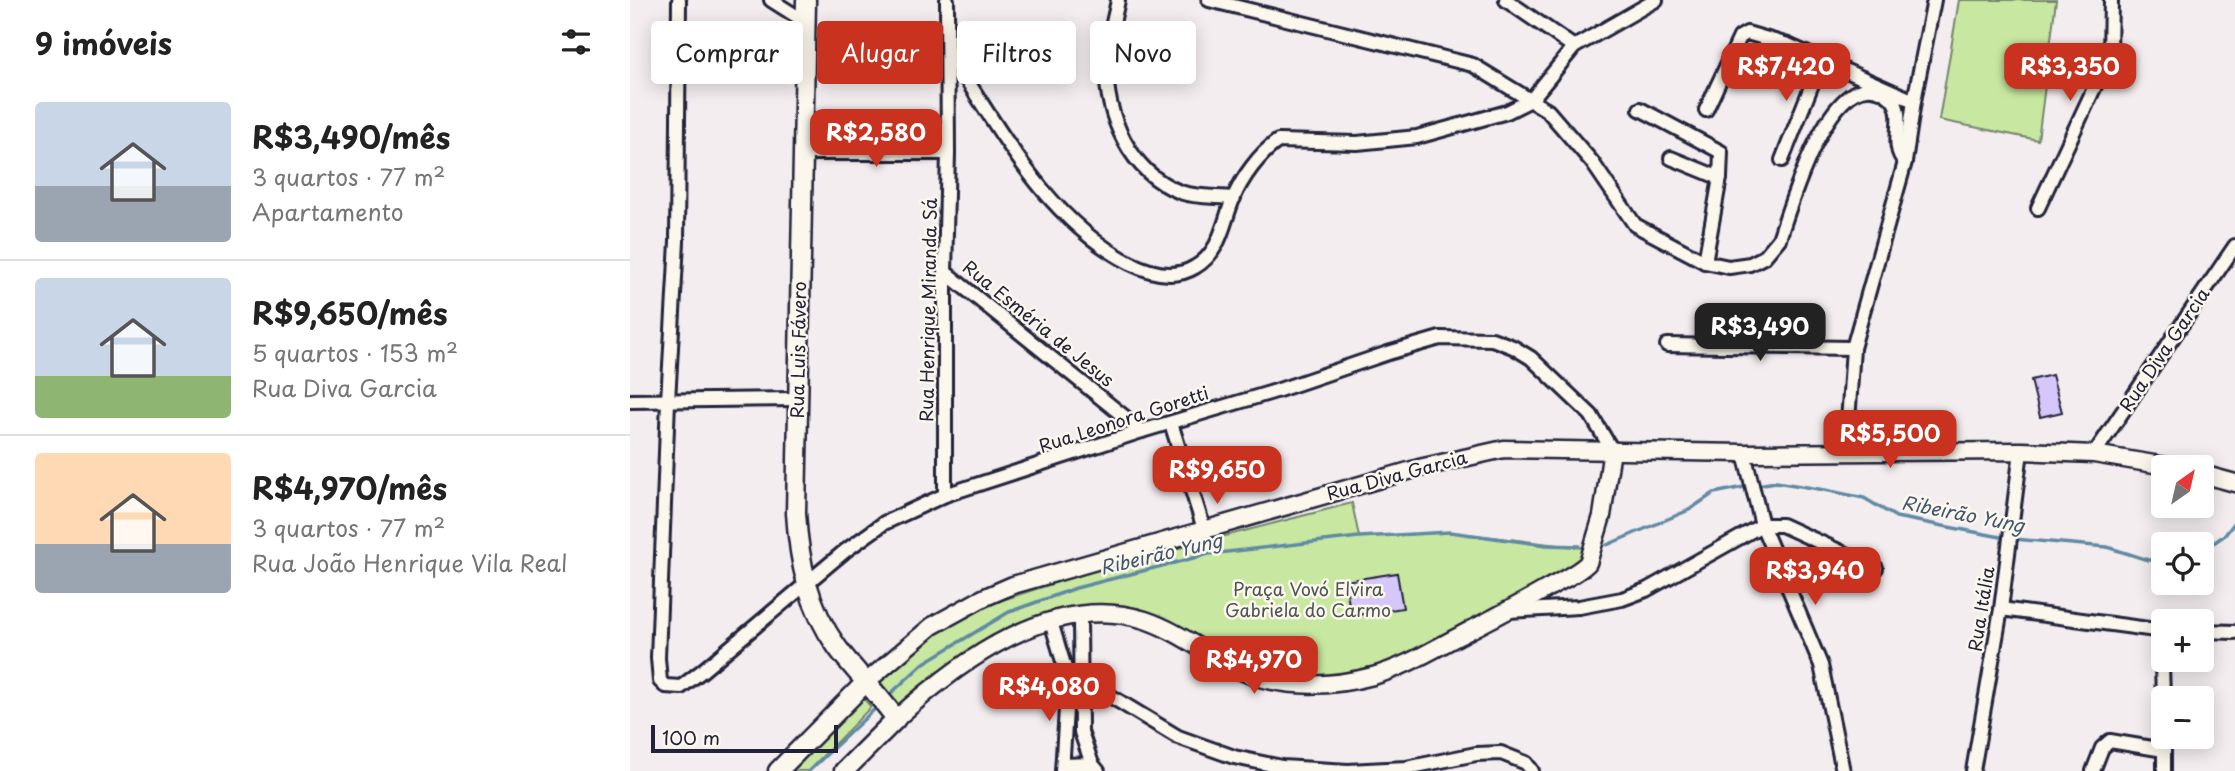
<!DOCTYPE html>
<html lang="pt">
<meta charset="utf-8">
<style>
:root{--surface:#fff;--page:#f2f2f2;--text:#222;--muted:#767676;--line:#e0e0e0;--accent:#c8321e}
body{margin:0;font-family:"Playpen Sans",sans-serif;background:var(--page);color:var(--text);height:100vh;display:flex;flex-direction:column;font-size:26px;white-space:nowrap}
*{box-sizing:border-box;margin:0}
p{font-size:23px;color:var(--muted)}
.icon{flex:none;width:38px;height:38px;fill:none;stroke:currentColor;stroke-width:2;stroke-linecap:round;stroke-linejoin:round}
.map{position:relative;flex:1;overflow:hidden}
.sheet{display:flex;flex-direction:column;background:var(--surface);width:630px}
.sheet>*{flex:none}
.top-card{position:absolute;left:21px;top:21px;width:665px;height:63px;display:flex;gap:14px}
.needle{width:46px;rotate:34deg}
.fabs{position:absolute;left:1521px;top:455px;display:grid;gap:14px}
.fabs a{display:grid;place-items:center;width:63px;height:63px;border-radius:7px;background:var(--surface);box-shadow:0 4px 18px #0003;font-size:35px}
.scale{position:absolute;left:21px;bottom:18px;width:187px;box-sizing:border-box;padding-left:7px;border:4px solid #22223b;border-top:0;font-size:19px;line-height:24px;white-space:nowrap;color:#22223b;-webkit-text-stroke:5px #fbf7ec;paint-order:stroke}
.price{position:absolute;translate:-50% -60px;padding:0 16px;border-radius:14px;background:var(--accent);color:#fff;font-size:23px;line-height:46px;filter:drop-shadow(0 2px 4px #0008)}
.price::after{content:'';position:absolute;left:50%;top:42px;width:21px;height:16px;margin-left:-10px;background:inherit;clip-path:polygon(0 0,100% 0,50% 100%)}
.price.on{background:#222;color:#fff}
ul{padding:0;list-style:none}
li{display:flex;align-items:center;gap:21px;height:175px;padding:0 35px}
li+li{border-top:2px solid var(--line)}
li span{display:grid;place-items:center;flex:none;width:196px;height:140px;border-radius:7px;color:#555}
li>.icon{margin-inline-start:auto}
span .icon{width:84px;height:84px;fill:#fffc;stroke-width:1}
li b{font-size:30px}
h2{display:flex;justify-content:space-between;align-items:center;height:84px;padding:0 35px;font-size:30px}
.tag{padding:0 24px;border-radius:7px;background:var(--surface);box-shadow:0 4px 18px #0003;font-size:24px;line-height:63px}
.tag.on{background:var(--accent);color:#fff}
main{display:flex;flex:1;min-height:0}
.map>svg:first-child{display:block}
.green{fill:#c8e8a1;stroke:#75856e;stroke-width:2}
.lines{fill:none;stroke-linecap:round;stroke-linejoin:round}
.stream{stroke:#608aa4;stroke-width:3.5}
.building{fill:#d5c7f9;stroke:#22223b;stroke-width:2}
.minor-casing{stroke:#22223b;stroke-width:18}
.tertiary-casing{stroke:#22223b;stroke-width:21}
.secondary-casing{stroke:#22223b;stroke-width:23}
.minor{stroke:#fbf7ec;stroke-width:12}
.tertiary{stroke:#fbf7ec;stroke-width:16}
.secondary{stroke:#fbf7ec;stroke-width:18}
.labels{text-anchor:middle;stroke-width:5;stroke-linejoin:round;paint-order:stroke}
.street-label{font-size:18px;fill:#22223b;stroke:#fbf7ec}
.park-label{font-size:18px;fill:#4c5454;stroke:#fbf7ec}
.water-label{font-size:19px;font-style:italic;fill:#415670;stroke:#fbf7ec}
</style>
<main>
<section class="sheet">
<h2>9 imóveis<svg class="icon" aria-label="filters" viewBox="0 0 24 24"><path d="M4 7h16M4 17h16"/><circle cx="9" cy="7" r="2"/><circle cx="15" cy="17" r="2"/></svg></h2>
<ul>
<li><span style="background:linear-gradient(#c9d6e8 60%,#9aa5b1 0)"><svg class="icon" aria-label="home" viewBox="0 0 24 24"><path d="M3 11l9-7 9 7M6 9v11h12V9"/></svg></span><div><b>R$3,490/mês</b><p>3 quartos · 77 m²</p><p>Apartamento</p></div></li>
<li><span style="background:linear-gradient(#c9d6e8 70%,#8fb573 0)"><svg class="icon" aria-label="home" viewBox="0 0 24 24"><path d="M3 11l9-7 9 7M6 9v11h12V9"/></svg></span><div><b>R$9,650/mês</b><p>5 quartos · 153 m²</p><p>Rua Diva Garcia</p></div></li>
<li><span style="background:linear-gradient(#ffd9b3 65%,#9aa5b1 0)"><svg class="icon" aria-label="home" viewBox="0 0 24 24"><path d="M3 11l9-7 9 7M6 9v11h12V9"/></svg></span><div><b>R$4,970/mês</b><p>3 quartos · 77 m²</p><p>Rua João Henrique Vila Real</p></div></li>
</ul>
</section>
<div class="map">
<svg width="1605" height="771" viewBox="0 0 1605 771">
<rect width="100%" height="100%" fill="#f3edef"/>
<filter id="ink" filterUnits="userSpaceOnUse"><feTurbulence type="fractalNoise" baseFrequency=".0143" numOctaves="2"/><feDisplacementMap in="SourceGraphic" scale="14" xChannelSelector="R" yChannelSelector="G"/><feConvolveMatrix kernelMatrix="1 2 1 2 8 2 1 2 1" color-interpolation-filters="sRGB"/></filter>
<g filter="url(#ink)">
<g class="green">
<polygon points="1329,0 1426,0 1408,140 1309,120"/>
<polygon points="722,503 729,537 820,532 962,549 951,563 744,673 651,680 581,648 481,618 440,624 376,645 271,712 245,685 283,650 310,629 354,606 468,569"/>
<polygon points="230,694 241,707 178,771 153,771"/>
</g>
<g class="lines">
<g class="stream">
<polyline points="1127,485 1146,482 1195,490 1234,498 1266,517 1376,538"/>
<polyline points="1384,539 1477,547 1518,560 1533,560"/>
<polyline points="977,545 1059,510 1084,493 1119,486"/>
<polyline points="1572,551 1595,535 1605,522"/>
<polyline points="257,697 294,663 379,612 446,588 579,554 729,537 820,532 916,545 949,546"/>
<polyline points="179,771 249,705"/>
</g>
</g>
<g class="building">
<polygon points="1422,375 1432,412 1410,417 1401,380"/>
<polygon points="767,573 773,608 721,616 715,581"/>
</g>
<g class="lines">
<defs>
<g id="minor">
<polyline points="49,0 47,242 38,401 28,658 30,681 35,686 51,687 72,671 215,551 254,523 315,495 512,431 646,391 758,353 810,338 862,339 883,347 901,358 961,415 982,450"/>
<polyline points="141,0 174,21"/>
<path d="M488,0C484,21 477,43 476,64C476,116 499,172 550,192C567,198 586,196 604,198"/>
<path d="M579,0L843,65L918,111L962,162L1005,225L1075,262L1099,267L1120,264L1134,257L1149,239C1160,207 1204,51 1260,97C1279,114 1257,144 1275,162"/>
<polyline points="876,0 944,47"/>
<path d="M318,51C368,126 416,220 500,263C520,273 544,280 565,267C591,252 593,223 603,199C612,178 629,154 648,141L727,143L787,137L877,112L901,100L944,47L1026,0"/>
<polyline points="1010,109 1091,152 1090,178 1075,262"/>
<polyline points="1076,110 1110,37 1117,33 1158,45 1284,101"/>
<polyline points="173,153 318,153"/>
<polyline points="1041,158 1090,178"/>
<polyline points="1152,160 1192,59"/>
<polyline points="1408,208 1480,54 1481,0"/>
<polyline points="315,272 512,431"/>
<polyline points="1037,345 1223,348"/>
<polyline points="0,401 168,399"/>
<polyline points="541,423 574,529"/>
<polyline points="1216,452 1223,348 1275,162 1284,101 1304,0"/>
<polyline points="1114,453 1132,525 1191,665 1213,771"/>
<polyline points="1464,454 1605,246"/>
<polyline points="315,495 315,272 318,153 317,0"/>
<polyline points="1371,609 1533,631"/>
<polyline points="878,611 949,607 992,599 1016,590 1132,525 1152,525 1246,568"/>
<polyline points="450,616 451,732 462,764 468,771"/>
<polyline points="421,622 438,678 432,771"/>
<polyline points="1531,631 1533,698"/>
<polyline points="1572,631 1605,632"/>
<polyline points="438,678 452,679 548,737 604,757 652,767 718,771 776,768 846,754 871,753 896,763 902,771"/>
<polyline points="1534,737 1534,771"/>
<polyline points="433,765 462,764"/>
<polyline points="1343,771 1371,609 1391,451"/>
<polyline points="1463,771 1472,748 1480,741 1534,750"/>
</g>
<g id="tertiary">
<polyline points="1572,474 1605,483"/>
<polyline points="235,683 302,626 353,598 383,585 789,468 874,449 1114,453 1391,451 1464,454 1542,467"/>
<path d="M266,719C330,661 423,591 515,620C560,635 593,670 638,680C673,688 709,685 743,676C773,668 802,650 829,636C859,620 889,605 918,588C932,580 947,574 958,563L972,516L982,450"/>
</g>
<g id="secondary">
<path d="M176,0L166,513C169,562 178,606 207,647C225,672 248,693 266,719L214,771"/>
<polyline points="148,771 235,683"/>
</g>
</defs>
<use href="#minor" class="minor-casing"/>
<use href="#tertiary" class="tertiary-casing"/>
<use href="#secondary" class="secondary-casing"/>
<use href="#minor" class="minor"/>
<use href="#tertiary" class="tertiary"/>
<use href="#secondary" class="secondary"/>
</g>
</g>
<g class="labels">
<g class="street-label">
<text transform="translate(299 310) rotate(-89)" y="6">Rua Henrique Miranda Sá</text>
<text transform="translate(408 324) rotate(39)" y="6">Rua Esméria de Jesus</text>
<text transform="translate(169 350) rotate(-89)" y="6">Rua Luis Fávero</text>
<text transform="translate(1535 350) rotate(-56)" y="6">Rua Diva Garcia</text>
<text transform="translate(494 420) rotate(-18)" y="6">Rua Leonora Goretti</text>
<text transform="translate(767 476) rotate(-15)" y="6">Rua Diva Garcia</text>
<text transform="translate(1352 609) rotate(-81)" y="6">Rua Itália</text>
</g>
<g class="park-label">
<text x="678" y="596">Praça Vovó Elvira<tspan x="678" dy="21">Gabriela do Carmo</tspan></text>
</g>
<g class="water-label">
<text transform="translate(1333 514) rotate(11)" y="7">Ribeirão Yung</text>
<text transform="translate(531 554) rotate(-13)" y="7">Ribeirão Yung</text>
</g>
</g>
</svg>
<div class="fabs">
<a><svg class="needle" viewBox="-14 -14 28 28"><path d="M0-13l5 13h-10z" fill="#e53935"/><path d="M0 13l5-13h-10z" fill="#767676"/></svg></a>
<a><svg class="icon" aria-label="locate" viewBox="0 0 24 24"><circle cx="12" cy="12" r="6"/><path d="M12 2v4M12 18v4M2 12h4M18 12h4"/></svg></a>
<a>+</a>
<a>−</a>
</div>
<div class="scale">100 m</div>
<b class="price" style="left:1156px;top:103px">R$7,420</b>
<b class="price" style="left:1440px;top:103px">R$3,350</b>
<b class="price" style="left:246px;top:169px">R$2,580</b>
<b class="price on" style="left:1130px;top:363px">R$3,490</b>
<b class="price" style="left:1260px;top:470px">R$5,500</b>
<b class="price" style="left:587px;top:506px">R$9,650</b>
<b class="price" style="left:1185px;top:607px">R$3,940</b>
<b class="price" style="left:624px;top:696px">R$4,970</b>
<b class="price" style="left:419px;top:723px">R$4,080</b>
<div class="top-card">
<a class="tag">Comprar</a>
<a class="tag on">Alugar</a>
<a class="tag">Filtros</a>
<a class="tag">Novo</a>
</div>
</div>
</main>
